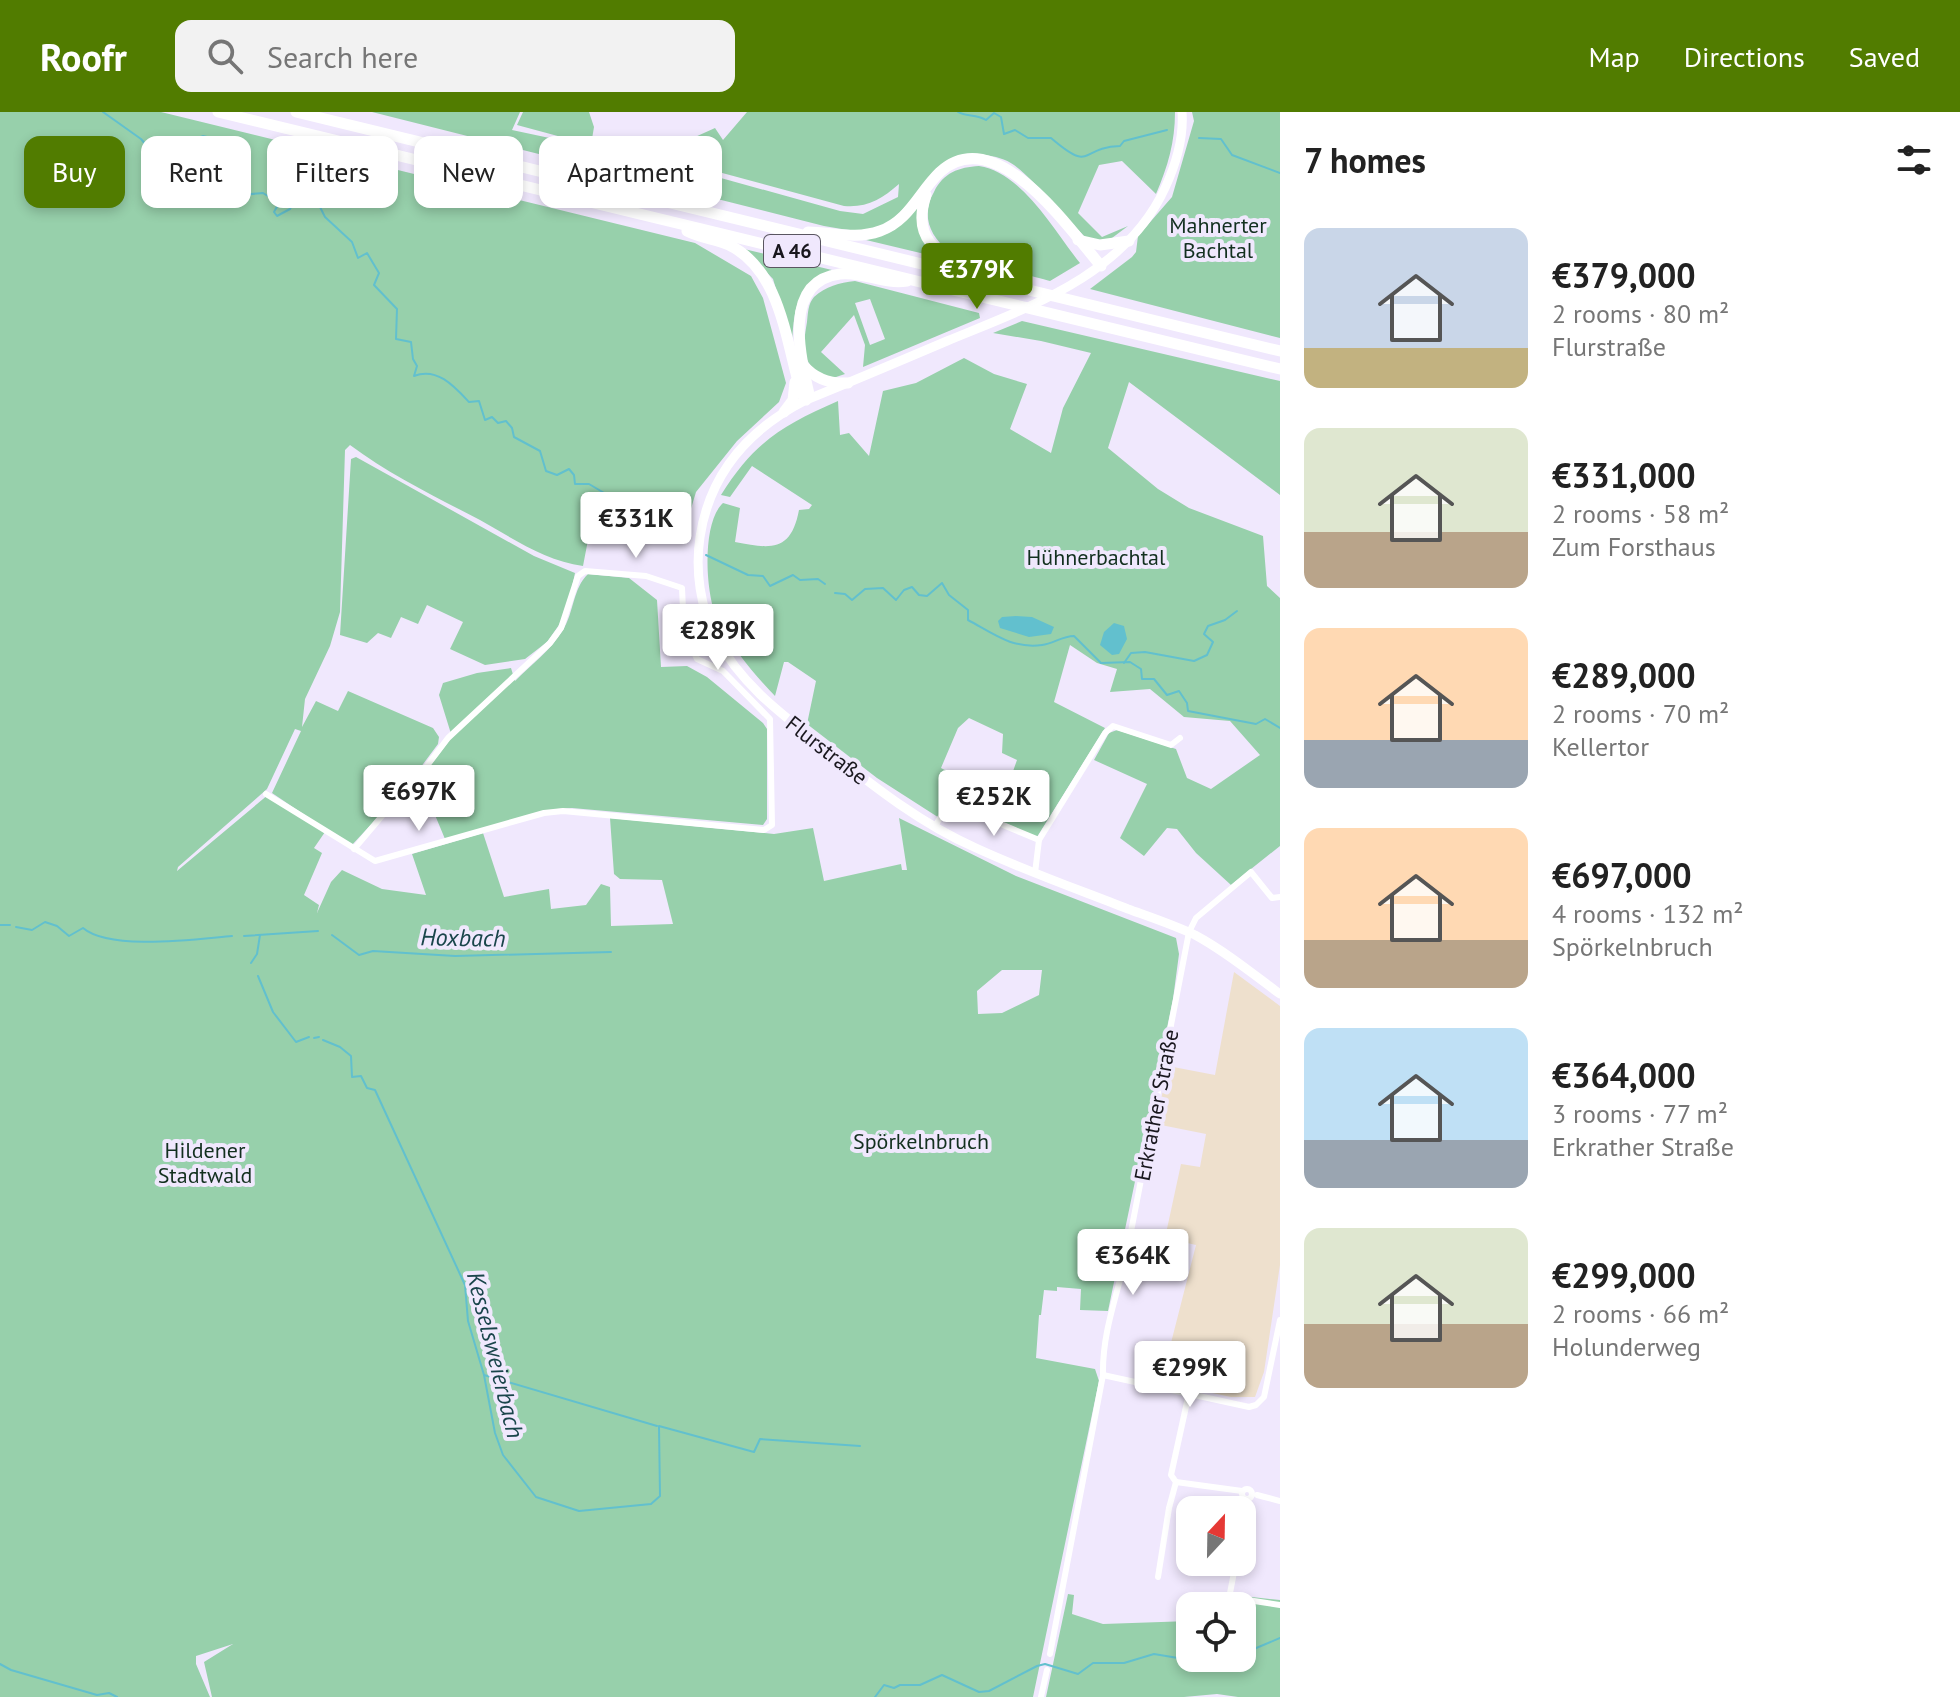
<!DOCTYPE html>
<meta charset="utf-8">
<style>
:root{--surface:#fff;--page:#f2f2f2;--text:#222;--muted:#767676;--accent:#517c00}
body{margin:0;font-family:"PT Sans",sans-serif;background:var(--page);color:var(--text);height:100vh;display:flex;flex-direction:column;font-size:30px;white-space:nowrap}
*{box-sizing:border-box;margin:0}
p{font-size:26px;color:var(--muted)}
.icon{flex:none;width:44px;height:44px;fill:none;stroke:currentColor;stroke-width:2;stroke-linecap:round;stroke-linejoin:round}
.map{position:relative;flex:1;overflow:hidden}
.side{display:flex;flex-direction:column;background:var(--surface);width:680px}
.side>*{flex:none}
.guide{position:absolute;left:24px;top:24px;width:760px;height:72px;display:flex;gap:16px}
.needle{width:52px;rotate:22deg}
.buttons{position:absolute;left:1176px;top:1384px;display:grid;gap:16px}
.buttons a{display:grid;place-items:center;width:80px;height:80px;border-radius:16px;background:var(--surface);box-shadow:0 4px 12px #0003;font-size:40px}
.price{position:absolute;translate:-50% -68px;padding:0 18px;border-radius:8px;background:#fff;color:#222;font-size:26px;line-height:52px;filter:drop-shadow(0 2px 4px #0008)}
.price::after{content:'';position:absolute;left:50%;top:48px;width:24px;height:18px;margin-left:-12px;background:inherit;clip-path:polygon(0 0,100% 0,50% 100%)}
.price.on{background:var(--accent);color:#fff}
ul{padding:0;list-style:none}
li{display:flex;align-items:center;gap:24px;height:200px;padding:0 24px}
li span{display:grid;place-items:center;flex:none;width:224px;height:160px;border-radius:16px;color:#555}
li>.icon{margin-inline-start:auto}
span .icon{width:96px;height:96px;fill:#fffc;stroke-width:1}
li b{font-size:34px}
h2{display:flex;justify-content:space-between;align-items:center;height:96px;padding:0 24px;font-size:34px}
.tag{padding:0 28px;border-radius:16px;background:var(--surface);box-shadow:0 4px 12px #0003;font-size:28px;line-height:72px}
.tag.on{background:var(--accent);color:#fff}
header{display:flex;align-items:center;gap:48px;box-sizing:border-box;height:112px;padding:0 40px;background:var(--accent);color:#fff}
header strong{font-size:38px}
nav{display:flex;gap:44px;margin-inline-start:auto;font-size:28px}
.search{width:560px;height:72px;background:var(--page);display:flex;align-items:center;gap:20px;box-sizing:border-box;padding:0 28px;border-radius:16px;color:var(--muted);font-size:30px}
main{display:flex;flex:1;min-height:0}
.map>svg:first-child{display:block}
.industrial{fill:#eee0cd}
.green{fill:#97d0ab;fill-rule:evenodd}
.water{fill:#62c0ce}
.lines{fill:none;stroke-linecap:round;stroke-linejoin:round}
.stream{stroke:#62c0ce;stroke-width:2}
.street{stroke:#fff;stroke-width:6}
.secondary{stroke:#fff;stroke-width:9}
.highway{stroke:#fff;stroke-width:11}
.labels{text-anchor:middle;stroke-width:8;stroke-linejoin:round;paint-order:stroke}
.shield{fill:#f0e8fd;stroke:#5a5661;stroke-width:2}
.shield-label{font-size:20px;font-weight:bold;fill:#19171e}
.park-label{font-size:22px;fill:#13301f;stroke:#f0e8fd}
.street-label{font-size:22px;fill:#19171e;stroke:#f0e8fd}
.water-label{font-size:24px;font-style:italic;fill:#1a454b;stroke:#f0e8fd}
</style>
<header>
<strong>Roofr</strong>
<div class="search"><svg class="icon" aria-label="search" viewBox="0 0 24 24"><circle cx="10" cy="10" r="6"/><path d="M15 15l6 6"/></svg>Search here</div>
<nav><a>Map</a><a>Directions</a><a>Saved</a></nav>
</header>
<main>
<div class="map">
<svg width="1280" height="1585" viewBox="0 0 1280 1585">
<rect width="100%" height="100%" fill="#f0e8fd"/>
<polygon class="industrial" points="1234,860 1280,894 1280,1153 1264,1260 1255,1285 1231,1285 1161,1270 1196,1133 1165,1126 1181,1052 1200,1055 1206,1022 1156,1012 1168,954 1215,963"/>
<g class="green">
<path d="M0,0H161L695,131L751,164L763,186L786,271L779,290L737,329L696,380L684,420L622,404L597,409L588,428L583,454C546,449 512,426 480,408C436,385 390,363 350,333L345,338L340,500L330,534L305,587L302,615L316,589L338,599L348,579L433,616L439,625L438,632L406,675L351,734L272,681L301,619L295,617L267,677L178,755L177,759L269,682L325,720L314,736L322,741L304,783L319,793L317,801L331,770L342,758L382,777L426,783L412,742L483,721L504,785L549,777L551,797L586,793L601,772L610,775L611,814L673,812L662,768L620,767L614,762L610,706L774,722L813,716L824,769L901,752L902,758H907L899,706L1016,764L1176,826L1179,842L1173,887L1108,1199L1080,1198L1081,1177L1057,1175V1179L1044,1178L1041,1203H1039L1036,1246L1095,1257L1099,1269L1033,1585H212L204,1550L233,1532L196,1544V1552L210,1585H0ZM1002,858H1042L1039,883L1002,901L978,902L977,879Z"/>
<path d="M372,0H520L512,18L667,51L840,99L863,102L898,85L899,72C882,87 867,96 844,94L700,55L684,30L715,16L723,28L747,0H1175C1175,30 1168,54 1156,82L1122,49L1099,53L1078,101L1102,125L1128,114L1108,129L1088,128C1066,106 1037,71 1014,53C1006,47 994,44 985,43C929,33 923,91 884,113C865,123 844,117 824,114Z"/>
<polygon points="523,0 589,0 594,15 591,33 517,13"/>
<polygon points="1192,0 1280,0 1280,226 1090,177 1132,145 1136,140 1138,124 1172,85 1194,9"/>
<path d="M979,54C1022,60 1054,119 1080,151L1050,169C1030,163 961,148 949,139C929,124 921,102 934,80C943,61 959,55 979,54Z"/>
<path d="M917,96C918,115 922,128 933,144L866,128L888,121Z"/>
<path d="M744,137L832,158C796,179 795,191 792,230L773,167Z"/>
<path d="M855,169L979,201L980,206L863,255L865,233L854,203L821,240L845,262L830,267C801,253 802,239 807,210C808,201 808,192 814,185C826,174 839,171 855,169ZM870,187L885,227L870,233L855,191Z"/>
<path d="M1022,209L1280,269V383L1129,270L1108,336L1158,377L1189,396L1263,424L1267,474L1280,486V734L1231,773L1196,741L1177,717L1167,716L1144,744L1120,726L1147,672L1094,648L1109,621L1117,618L1176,637L1187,666L1211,677L1260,643L1230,609L1184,605L1150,577L1110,580L1117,557L1097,551L1070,533L1054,590L1105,616L1037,725L996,707L1017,648L1002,641L1003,622L969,606L958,616L941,656L983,678L977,700L952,699L944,709L877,666L807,612L816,569L788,550H784L775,584C753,561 734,538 719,511C705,486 701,411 723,391L740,396L735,430C771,437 791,440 799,398L809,397L812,393L752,354L730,385L721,383C754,330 783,313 838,289L840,323L849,321L869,344L883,279L916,271L964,246L994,262L1027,272L1010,317L1051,341L1063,296L1091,241L1041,229L993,221Z"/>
<polygon points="356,345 534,444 575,461 567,498 559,513 547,530 525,547 485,553 450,537 463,510 427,493 418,512 401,505 391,526 378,521 367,531 340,523 351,347"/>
<path d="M588,462L629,466L657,488L661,555L687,554L707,565L763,611L767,617V707L763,713L572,696L557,697L445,727L420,667L452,625L439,583L443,571L477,561L511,556L515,569C531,553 551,538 563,518C574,500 573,476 588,462Z"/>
<polygon points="1068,1482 1074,1483 1072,1502 1103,1512 1190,1509 1190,1546 1242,1546 1242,1494 1228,1494 1234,1483 1280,1488 1280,1585 1238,1585 1217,1582 1184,1585 1046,1585"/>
</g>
<g class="water">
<path d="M203,23C220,27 233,28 244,43L242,50L211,55L197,48L194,40L195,26Z"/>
<polygon points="1016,504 1032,505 1054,515 1051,522 1029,525 1000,516 998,509 1002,505"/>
<polygon points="1114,511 1124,514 1127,527 1119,542 1112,543 1100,533 1104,520"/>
</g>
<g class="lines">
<g class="stream">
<path d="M103,0L141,27L162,52L178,57L184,64L198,71V84L206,92L218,85L263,81L279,91L274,100L277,104L290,97L295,88H310L320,95L325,105L352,130L358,146L367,141L379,161L374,173L397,197L396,227L411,230L413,247L417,254L414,264C437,255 454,274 469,290L479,289L485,308L492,305L498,311L506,309L512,316L514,325L540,339L546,359L557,363L569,357L574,363L575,372H589L611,385L621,383L632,396L647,401L680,427"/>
<path d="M958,0C967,5 976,2 986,8L994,1L1001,5L1004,22L1015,18L1028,26H1051C1093,62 1079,35 1120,34L1124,29L1167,18"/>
<polyline points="1199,26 1221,27 1232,43 1280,61"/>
<polyline points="706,443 748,463 763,464 770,474 793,463 800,468 818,467 825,472"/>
<path d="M835,481L845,482L852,488L865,477L883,476L896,488L904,478L912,475L919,483L927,484L942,471L949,483L968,498V508C994,522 1012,537 1042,533C1053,532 1062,524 1074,524L1101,551L1130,550L1141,557L1142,567H1154L1167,583L1179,579L1187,591L1188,599L1256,612L1265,607L1280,616"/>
<polyline points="1124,551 1131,541 1145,540 1194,549 1207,543 1213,530 1204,522 1208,514 1225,508 1237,499"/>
<polyline points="0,813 10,813"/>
<path d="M16,815L32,818L45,810L57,814L69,824L83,816C110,839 196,827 232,824"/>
<polyline points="332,823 359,843 373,839 455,844 611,840"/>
<polyline points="244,824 318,819"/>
<polyline points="251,851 257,842 260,823"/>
<polyline points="258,864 273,900 296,930 309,925"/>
<polyline points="314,926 319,925"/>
<polyline points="323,928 340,935 351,944 352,965 361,964 367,976 375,978 465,1173 468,1209 484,1263 495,1321 503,1343 536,1385 579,1399 651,1392 660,1384 659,1314 754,1340 760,1327 860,1334"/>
<polyline points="484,1263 657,1314"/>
<polyline points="1242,1542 1280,1526"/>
<polyline points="0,1552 11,1558 97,1583 109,1581 117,1585"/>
<polyline points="875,1585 884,1573 894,1576 900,1573 920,1573 942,1563 979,1580 989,1579 1037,1554 1045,1552 1078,1562 1093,1551 1124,1551 1154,1542 1196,1549 1210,1546"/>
</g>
<g class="street">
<polyline points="691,537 715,524"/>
<polyline points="266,682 375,749 544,701 563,699 764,718 772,713 770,607 723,559 697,547 684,519 682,476 646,464 585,459 578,464 561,516 550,531 448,626 410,676 387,698 354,737"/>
<polyline points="935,714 943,701 972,700 1039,728 1035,761"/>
<polyline points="1039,728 1105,621 1113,614 1171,633 1180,626"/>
<polyline points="1103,1263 1249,1295 1256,1293 1264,1285 1280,1208"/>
<polyline points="1176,1370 1171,1363 1189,1281"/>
<circle cx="1247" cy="1382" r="5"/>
<polyline points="1257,1383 1280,1389"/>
<polyline points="1158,1465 1169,1396 1176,1370 1242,1379"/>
<polyline points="1228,1485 1280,1493"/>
<polyline points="1222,1492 1230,1481 1236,1450"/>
<path d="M1050,1542L1103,1263C1102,1218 1119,1179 1128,1135L1189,820L1196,806L1251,760L1272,786L1280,785"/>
<polyline points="1041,1585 1047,1558"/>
</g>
<path class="secondary" d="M1182,0C1184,27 1176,52 1165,76C1125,163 1029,195 947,229C900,249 853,269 806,288C749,317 710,360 700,425C695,458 700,496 716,525C741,573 784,604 825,636C872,673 921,712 976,736C1026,759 1077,777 1128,797C1150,805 1174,813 1195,823C1225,839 1253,862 1280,882"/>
<g class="highway">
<polyline points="218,0 1280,257"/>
<polyline points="296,0 1280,239"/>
<path d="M926,83C911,129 938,141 974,158"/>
<path d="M687,119C701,126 715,127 729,133C781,158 786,231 801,280L806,288"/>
<path d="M808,120C832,120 855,128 880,119C909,109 919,80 940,60C996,9 1070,118 1101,154"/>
<polyline points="1078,128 1100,133 1129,129"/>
<path d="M803,253C815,267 830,272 848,271"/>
<path d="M809,282C800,245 782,169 840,162C863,159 884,173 907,169"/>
<polyline points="784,300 793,288 795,270"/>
</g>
</g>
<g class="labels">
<rect class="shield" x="764" y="123" width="56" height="32" rx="6"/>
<g class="shield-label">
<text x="792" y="146">A 46</text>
</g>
<g class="park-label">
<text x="1218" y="121">Mahnerter<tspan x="1218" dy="25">Bachtal</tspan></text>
<text x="1096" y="453">Hühnerbachtal</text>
<text x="921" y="1037">Spörkelnbruch</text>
<text x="205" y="1046">Hildener<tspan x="205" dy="25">Stadtwald</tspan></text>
</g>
<g class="street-label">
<text transform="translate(827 638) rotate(38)" y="8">Flurstraße</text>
<text transform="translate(1156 993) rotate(-79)" y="8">Erkrather Straße</text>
</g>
<g class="water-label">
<text transform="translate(463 826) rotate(1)" y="8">Hoxbach</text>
<text transform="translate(495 1243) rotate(76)" y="8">Kesselsweierbach</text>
</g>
</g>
</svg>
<div class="buttons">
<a><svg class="needle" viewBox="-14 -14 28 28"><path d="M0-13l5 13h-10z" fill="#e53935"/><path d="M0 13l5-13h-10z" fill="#767676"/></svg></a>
<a><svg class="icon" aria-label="locate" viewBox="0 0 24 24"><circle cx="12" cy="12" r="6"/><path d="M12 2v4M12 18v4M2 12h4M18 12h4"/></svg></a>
</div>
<b class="price on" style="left:977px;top:199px">€379K</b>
<b class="price" style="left:636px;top:448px">€331K</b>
<b class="price" style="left:718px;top:560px">€289K</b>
<b class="price" style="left:419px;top:721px">€697K</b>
<b class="price" style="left:994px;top:726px">€252K</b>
<b class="price" style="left:1133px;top:1185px">€364K</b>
<b class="price" style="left:1190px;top:1297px">€299K</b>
<div class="guide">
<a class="tag on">Buy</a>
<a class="tag">Rent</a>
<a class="tag">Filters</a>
<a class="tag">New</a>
<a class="tag">Apartment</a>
</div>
</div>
<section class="side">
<h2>7 homes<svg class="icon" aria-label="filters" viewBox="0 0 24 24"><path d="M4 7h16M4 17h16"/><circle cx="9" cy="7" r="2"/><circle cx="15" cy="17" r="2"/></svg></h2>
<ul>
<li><span style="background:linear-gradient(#c9d6e8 75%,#c2b280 0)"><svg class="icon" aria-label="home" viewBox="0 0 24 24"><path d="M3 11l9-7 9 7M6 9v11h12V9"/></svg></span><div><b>€379,000</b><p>2 rooms · 80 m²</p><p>Flurstraße</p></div></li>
<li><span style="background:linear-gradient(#dfe7d0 65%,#b9a48a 0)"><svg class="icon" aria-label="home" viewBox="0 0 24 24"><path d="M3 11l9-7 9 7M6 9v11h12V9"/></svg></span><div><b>€331,000</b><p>2 rooms · 58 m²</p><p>Zum Forsthaus</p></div></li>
<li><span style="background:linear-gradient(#ffd9b3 70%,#9aa5b1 0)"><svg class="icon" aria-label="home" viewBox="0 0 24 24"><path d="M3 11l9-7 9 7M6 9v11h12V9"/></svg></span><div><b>€289,000</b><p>2 rooms · 70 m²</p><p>Kellertor</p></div></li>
<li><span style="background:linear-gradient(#ffd9b3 70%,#b9a48a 0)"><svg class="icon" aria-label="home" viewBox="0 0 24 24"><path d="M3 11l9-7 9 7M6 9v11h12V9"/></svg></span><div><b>€697,000</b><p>4 rooms · 132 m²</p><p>Spörkelnbruch</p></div></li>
<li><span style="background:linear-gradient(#bfe0f5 70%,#9aa5b1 0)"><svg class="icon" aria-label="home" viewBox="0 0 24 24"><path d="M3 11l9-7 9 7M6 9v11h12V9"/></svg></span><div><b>€364,000</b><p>3 rooms · 77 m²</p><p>Erkrather Straße</p></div></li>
<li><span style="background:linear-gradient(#dfe7d0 60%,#b9a48a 0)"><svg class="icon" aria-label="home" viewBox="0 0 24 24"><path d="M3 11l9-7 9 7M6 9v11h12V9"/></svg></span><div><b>€299,000</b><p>2 rooms · 66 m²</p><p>Holunderweg</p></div></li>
</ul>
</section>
</main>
